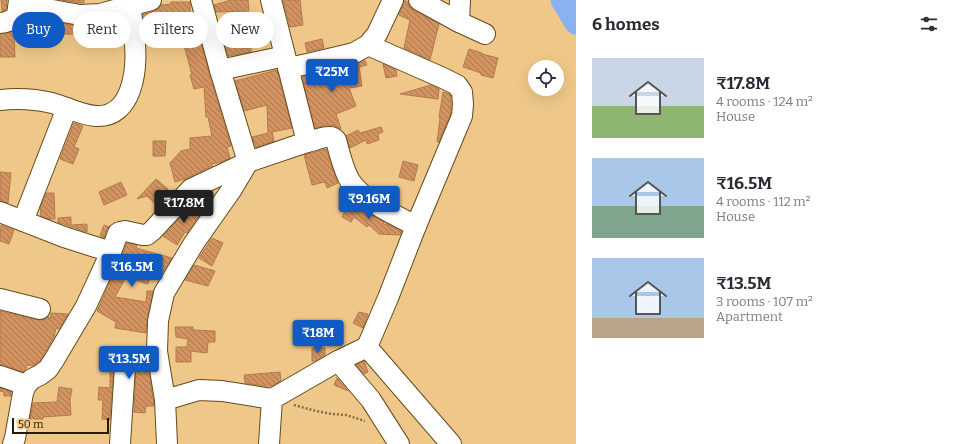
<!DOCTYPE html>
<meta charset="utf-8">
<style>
:root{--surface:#fff;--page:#f2f2f3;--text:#2b2b33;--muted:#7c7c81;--accent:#105ac4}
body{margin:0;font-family:Bitter,serif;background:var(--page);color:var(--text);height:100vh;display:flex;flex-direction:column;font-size:15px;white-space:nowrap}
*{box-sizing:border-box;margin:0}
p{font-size:13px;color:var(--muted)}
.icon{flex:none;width:22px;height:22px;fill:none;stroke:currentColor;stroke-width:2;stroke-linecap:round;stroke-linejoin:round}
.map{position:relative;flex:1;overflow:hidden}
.panel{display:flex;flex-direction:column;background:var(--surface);width:380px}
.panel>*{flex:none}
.banner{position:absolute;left:12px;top:12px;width:380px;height:36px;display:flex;gap:8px}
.controls{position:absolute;left:528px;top:60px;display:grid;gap:8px}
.controls a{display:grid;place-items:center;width:36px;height:36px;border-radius:50%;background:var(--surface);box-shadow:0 4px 16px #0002;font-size:20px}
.scale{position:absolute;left:12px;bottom:10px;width:97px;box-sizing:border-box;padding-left:4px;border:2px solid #281901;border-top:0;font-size:11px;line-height:14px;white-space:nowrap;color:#281901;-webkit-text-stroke:3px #efc889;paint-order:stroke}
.price{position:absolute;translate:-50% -34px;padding:0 9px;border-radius:4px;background:var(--accent);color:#fff;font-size:13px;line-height:26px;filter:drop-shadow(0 1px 2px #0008)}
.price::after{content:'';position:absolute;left:50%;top:24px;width:12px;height:9px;margin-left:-6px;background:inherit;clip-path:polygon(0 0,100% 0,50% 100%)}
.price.active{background:#222;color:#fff}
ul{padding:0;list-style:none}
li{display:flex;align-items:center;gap:12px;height:100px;padding:0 16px}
li span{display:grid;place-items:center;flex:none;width:112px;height:80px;border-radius:0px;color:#555}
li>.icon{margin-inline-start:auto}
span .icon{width:48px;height:48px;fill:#fffc;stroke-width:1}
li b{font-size:17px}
h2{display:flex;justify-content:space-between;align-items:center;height:48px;padding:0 16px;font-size:17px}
.chip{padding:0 14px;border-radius:18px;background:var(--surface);box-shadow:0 4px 16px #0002;font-size:14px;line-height:36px}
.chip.active{background:var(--accent);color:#fff}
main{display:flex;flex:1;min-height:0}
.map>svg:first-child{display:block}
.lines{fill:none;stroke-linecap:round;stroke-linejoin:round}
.river{stroke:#8ab2f1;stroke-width:23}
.building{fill:url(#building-back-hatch);stroke:#b27b4f}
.minor-casing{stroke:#644a1a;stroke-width:22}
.path{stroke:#876d42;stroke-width:2.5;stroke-dasharray:2 2;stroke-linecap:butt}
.minor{stroke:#fff;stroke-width:20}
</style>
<main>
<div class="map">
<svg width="576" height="444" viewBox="0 0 576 444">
<defs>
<pattern id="building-back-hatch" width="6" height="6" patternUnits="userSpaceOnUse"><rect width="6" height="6" fill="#d29360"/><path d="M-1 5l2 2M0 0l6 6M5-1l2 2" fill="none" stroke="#aa774d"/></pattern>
</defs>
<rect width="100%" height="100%" fill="#efc889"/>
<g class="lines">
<polyline class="river" points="562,0 576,23"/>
</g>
<g class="building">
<polygon points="1,0 7,0 6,9 2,11"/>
<polygon points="62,0 84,0 84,3 81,3"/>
<polygon points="231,0 248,0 249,11 216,12 214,5"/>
<polygon points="283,0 300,0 303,25 290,27"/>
<polygon points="404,0 408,2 409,6 413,10 439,24 430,60 404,48 410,20 399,15 403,5"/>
<polygon points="171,2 190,2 190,13 163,14 164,20 150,21 152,36 146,36 143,14 154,11 159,8 161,5 171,4"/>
<polygon points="249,14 250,25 241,26 241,29 234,31 240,49 251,48 251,52 228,56 219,22"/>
<polygon points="28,17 78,26 83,26 83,34 51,34 51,31 14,33 15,57 0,57 0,34 8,33 17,30 27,22"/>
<polygon points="197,28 209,73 231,146 227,147 230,158 222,162 212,164 212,166 185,179 175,182 170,163 181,151 190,149 190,138 212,136 208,117 206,117 204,87 194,89 190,75 192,75 184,45 178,47 175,34"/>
<polygon points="322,39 324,48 307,52 305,43"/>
<polygon points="469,49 482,53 482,54 498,58 493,78 481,75 481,73 463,67"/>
<polygon points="365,60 367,65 359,67 362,86 349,88 356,106 336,114 341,129 335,126 328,125 315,128 302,77 357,64"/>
<polygon points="383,64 396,70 397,76 386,78"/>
<polygon points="277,70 292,128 272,132 274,141 256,147 252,137 268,133 267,105 244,111 235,81"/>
<polygon points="431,85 439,89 438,99 400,94"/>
<polygon points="443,92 449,94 451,96 451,113 439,142 437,142 440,118 439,117"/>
<polygon points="74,123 83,126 74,147 79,149 73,164 60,159"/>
<polygon points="381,127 383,132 378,134 379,140 367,144 366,140 350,148 346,136 358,130 360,133"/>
<polygon points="153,141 166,141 165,156 153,156"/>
<polygon points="326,149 333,170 338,183 327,188 325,182 312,185 304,155"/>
<polygon points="403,161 418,165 414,181 399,177"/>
<polygon points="0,172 11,173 8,203 0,201"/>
<polygon points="156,179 168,189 165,190 172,193 159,207 147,196 137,199"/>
<polygon points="121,182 127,195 104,205 99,192"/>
<polygon points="46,193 54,193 55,219 49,219 41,216 40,208"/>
<polygon points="351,200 365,211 384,222 383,224 387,224 402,232 400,235 379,234 369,225 367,227 354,217 351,222 342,217"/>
<polygon points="195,202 206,206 187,233 185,232 177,245 163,236 189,208 191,211"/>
<polygon points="71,217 71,225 87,224 87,232 58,222 58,218"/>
<polygon points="1,225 14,230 9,244 0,241"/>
<polygon points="104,225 109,227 107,229 104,238 100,236"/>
<polygon points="212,238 223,243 212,266 199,258"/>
<polygon points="127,243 137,245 136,248 172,258 162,273 152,270 148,284 126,277 115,297 146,302 147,291 153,291 147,319 146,333 115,328 116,322 97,311 121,257"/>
<polygon points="194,265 215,271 208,286 185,280"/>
<polygon points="0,311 38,320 44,320 48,317 51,318 51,313 68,314 59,329 56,328 54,337 40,361 33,366 27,365 26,369 23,372 4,365 0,365"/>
<polygon points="359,312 368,314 363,328 353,323"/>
<polygon points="175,327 193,327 193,330 215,331 215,342 208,342 207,353 191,351 191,362 176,362 176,347 187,347 188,339 176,337"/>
<polygon points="146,348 154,406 146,406 145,413 134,412 136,367 135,361 131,356 126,355 120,356 116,359 114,365 110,420 102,419 103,400 98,400 99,387 110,388 110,359 101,358 101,349"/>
<polygon points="312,348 325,348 325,355 315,361 312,361"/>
<polygon points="364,361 368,372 364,374 356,365"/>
<polygon points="280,372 281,381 272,386 265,386 245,383 244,375"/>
<polygon points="337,378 348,391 334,385"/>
<polygon points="59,387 72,389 70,400 71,415 43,417 43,419 30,419 33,403 57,402"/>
<polygon points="0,388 11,392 11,396 4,396 4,392 0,391"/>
</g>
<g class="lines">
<defs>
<g id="minor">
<polyline points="419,0 459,22 485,34"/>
<polyline points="19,4 80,15 100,14 151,0"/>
<polyline points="459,22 460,0"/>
<path d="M0,23C7,23 11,20 17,16L19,0"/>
<polyline points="368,45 443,78 457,85 462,92 463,104 462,116 416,226 388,298 367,347 451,444"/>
<polyline points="288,68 312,63 354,53 368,45 377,34 393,0"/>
<polyline points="220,70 285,56"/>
<path d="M0,100C18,98 35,99 52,103C66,107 81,115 96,116C132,118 137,71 135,45C134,32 132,19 130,5"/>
<path d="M307,142C313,141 324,136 330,137C333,137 334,138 336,140C339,152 344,171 350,181C363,201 395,215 416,226"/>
<polyline points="0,212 64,237 111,252"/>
<polyline points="23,221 67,108"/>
<polyline points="0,299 40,309"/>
<polyline points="338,361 371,400 399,444"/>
<polyline points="0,376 26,385"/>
<polyline points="165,400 199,390 222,391 272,399"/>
<polyline points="13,444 15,438 23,393 26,385 32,379 40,375 48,369 54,360 86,306 111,252 118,233 120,232 125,231 143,235 147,235 152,231 191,189 248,162 307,142 271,0"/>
<polyline points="120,444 125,366"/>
<polyline points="167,444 165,400 157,351 158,321 164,293 194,243 232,189 248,162 220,70 201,0"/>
<polyline points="269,444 272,399 338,361 367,347"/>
</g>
</defs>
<use href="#minor" class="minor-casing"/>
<polyline class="path" points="294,405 316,411 332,414 346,415 365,421"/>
<use href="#minor" class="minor"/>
</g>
</svg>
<div class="controls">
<a><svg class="icon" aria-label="locate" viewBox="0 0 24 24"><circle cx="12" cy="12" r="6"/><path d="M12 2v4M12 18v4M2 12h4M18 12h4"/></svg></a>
</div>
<div class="scale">50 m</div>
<b class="price" style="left:332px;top:93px">₹25M</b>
<b class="price" style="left:369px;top:220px">₹9.16M</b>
<b class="price active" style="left:184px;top:224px">₹17.8M</b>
<b class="price" style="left:132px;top:288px">₹16.5M</b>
<b class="price" style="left:318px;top:354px">₹18M</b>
<b class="price" style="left:129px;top:380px">₹13.5M</b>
<div class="banner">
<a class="chip active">Buy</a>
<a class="chip">Rent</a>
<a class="chip">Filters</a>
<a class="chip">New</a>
</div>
</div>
<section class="panel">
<h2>6 homes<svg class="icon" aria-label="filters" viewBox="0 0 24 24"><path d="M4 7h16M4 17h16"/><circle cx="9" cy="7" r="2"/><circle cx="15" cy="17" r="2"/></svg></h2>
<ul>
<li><span style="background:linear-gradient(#c9d6e8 60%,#8fb573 0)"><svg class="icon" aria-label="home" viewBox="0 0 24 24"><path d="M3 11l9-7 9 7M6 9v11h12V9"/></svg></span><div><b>₹17.8M</b><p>4 rooms · 124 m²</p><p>House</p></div></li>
<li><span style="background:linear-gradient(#a9c7e8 60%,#7fa58c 0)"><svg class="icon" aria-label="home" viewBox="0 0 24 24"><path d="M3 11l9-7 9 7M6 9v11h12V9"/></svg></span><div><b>₹16.5M</b><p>4 rooms · 112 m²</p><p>House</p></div></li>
<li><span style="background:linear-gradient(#a9c7e8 75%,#b9a48a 0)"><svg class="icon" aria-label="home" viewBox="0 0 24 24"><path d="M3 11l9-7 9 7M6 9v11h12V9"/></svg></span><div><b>₹13.5M</b><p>3 rooms · 107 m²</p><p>Apartment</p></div></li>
</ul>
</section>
</main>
